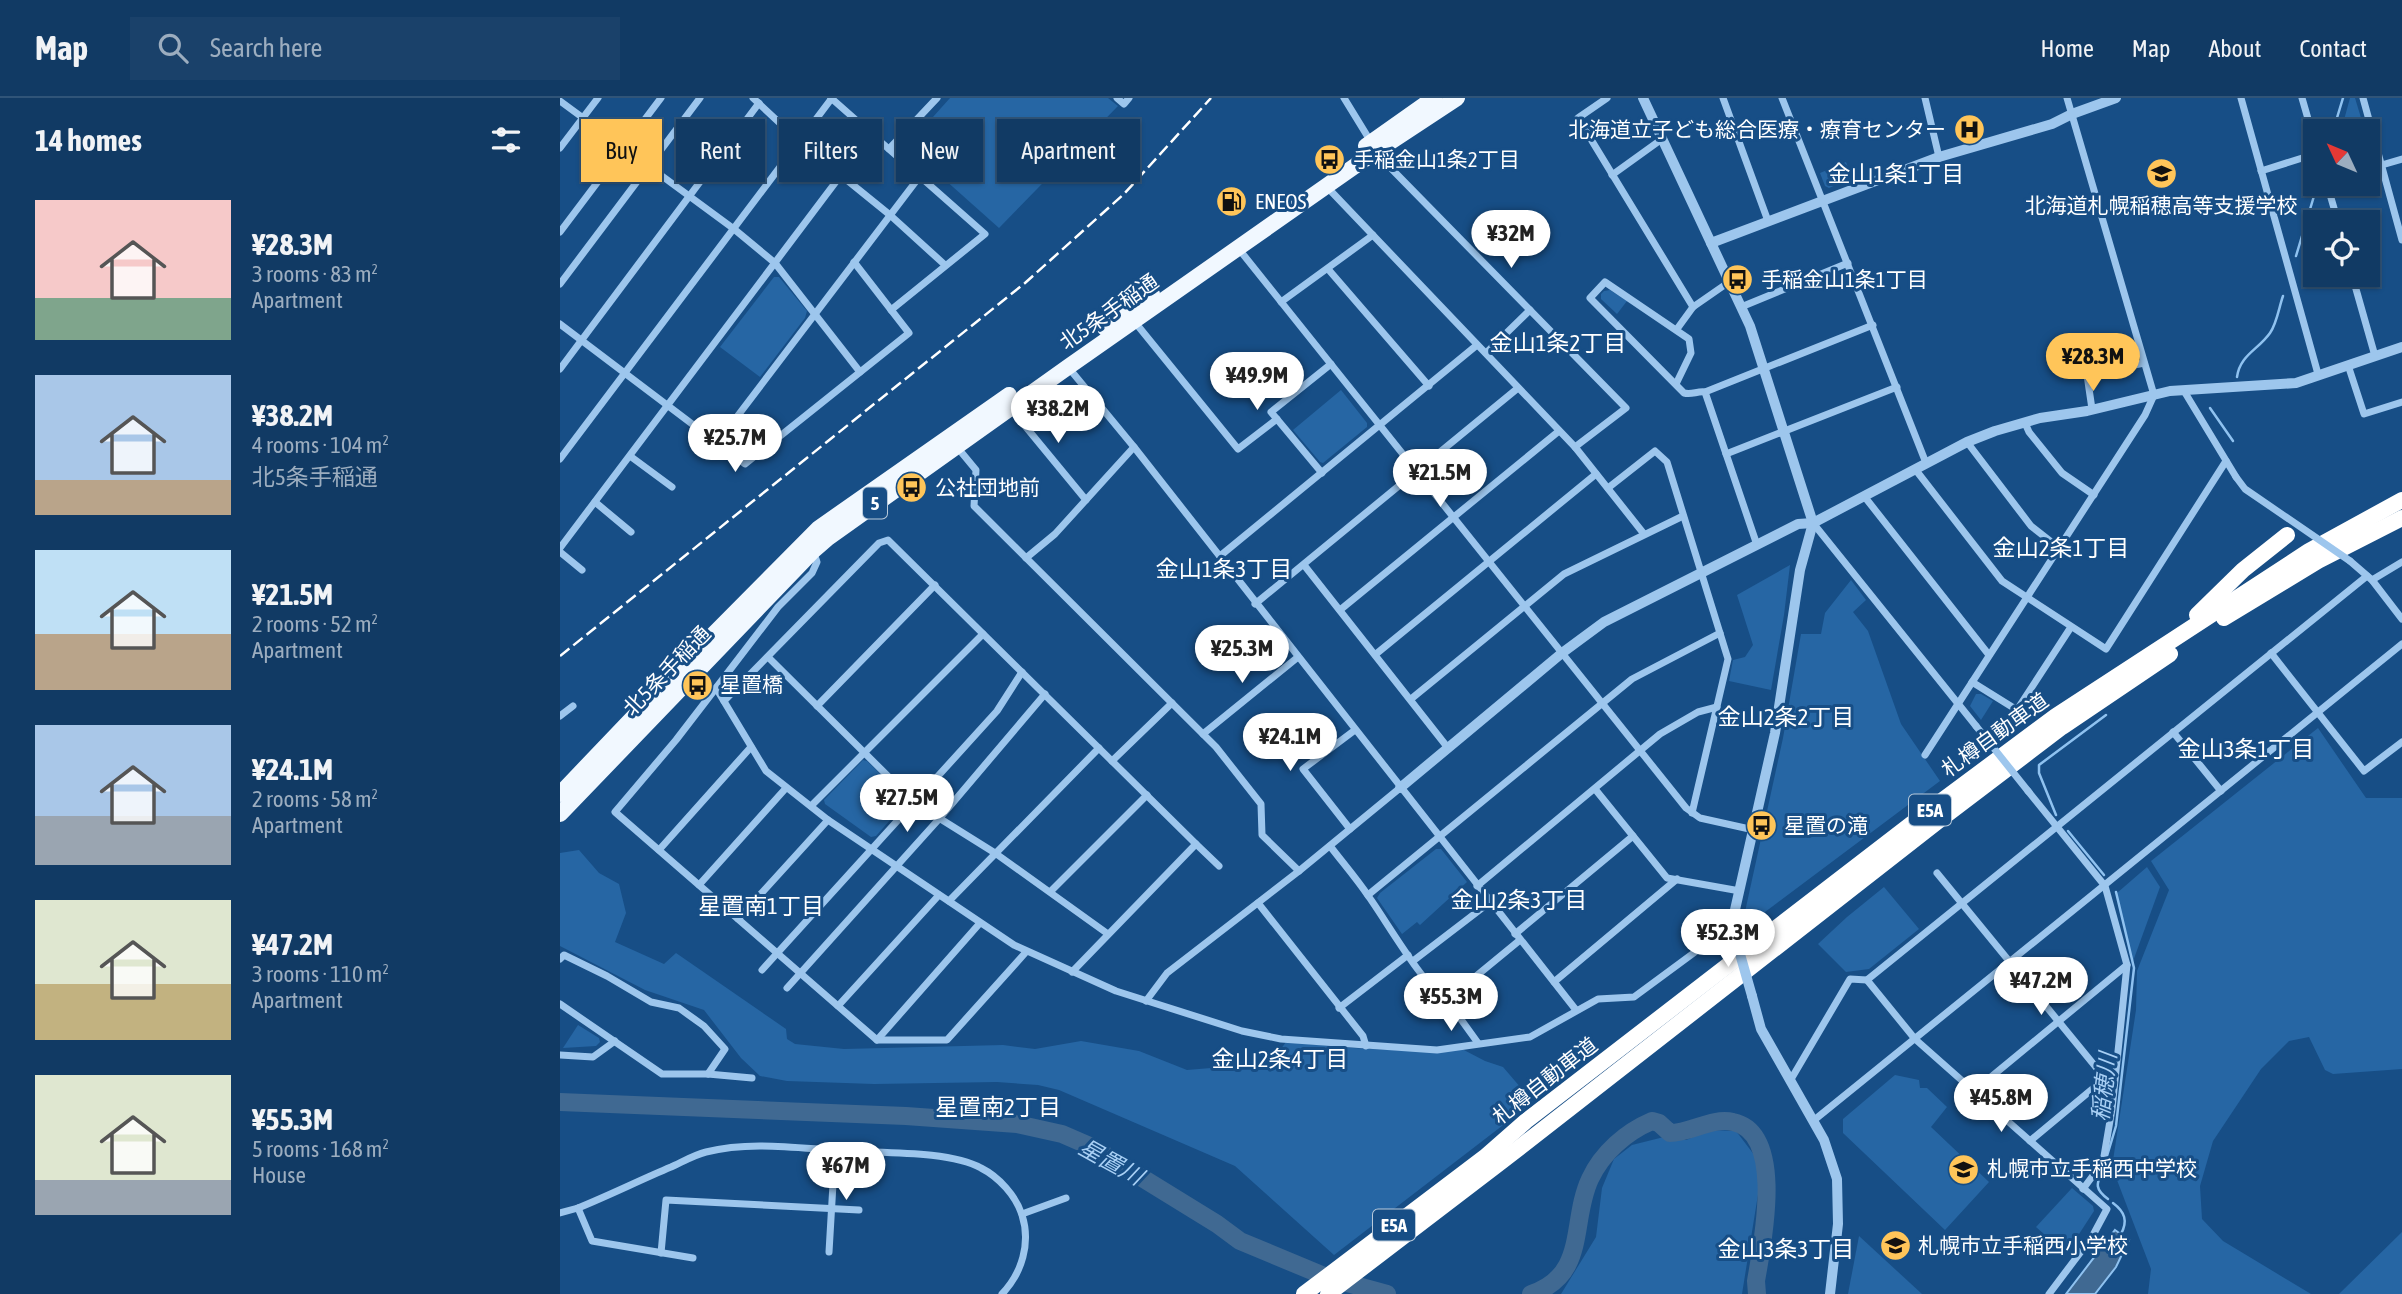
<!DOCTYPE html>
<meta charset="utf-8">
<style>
:root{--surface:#113a64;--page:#1a416a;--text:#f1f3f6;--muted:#9cadbf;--line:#305478;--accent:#ffc559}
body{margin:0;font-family:"Asap Condensed","Noto Sans JP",sans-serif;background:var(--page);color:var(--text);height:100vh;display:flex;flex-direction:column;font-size:26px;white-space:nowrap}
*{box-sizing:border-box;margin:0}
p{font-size:23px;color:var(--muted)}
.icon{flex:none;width:38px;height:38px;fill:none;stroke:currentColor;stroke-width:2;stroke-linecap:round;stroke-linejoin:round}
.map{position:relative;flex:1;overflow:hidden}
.details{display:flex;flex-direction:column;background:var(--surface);width:560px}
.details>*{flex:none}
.hud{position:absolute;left:21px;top:21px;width:665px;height:63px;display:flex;gap:14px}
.needle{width:46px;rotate:314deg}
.buttons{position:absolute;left:1743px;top:21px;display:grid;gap:14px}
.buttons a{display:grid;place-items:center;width:77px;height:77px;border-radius:0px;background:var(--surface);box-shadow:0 2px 5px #0004,0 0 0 2px var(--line);font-size:35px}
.price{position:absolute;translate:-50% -60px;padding:0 16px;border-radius:24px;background:#fff;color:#222;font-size:23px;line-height:46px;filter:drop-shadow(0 2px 4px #0008)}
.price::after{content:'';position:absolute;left:50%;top:42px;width:21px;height:16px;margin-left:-10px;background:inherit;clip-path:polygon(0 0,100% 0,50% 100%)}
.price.active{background:var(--accent);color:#111}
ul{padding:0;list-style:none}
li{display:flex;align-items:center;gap:21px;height:175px;padding:0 35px}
li span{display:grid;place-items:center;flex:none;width:196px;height:140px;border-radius:0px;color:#555}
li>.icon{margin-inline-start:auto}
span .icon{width:84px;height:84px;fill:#fffc;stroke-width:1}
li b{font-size:30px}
h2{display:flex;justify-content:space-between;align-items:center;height:84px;padding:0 35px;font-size:30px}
.tag{padding:0 24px;border-radius:0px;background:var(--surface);box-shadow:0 2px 5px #0004,0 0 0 2px var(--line);font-size:24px;line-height:63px}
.tag.active{background:var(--accent);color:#111}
header{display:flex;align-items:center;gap:42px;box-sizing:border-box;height:98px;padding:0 35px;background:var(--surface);border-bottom:2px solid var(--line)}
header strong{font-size:33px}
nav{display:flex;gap:38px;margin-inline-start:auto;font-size:24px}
.search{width:490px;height:63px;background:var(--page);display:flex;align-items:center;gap:18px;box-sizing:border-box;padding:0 24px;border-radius:0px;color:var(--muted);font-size:26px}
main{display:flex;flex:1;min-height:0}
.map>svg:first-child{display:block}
.green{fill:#2666a4}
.water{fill:#406992;stroke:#8fc2f0;stroke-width:2}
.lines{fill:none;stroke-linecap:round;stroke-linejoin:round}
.stream{stroke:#8fc2f0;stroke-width:2.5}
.river{stroke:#406992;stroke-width:18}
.minor{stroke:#9dc6ed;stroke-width:7}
.tertiary{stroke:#9dc6ed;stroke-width:10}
.trunk{stroke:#f1f8ff;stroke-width:16}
.motorway{stroke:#fff;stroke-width:16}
.rail{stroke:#fff;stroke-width:2.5;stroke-dasharray:12 5;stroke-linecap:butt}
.minor-bridge{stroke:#9dc6ed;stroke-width:7}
.tertiary-bridge{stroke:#9dc6ed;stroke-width:10}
.labels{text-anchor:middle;stroke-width:6;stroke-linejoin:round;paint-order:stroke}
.shield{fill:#174e86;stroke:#b9cadb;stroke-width:2}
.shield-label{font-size:19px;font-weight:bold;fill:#fff}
.poi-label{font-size:21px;fill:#fff;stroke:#174e86;text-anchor:start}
.street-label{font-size:21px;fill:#fff;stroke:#174e86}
.neighbourhood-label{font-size:23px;fill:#fff;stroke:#174e86}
.water-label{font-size:23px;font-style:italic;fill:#a9d0f5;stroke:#174e86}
</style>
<header>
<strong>Map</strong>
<div class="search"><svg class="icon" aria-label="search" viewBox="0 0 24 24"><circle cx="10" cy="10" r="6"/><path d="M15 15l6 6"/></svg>Search here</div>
<nav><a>Home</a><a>Map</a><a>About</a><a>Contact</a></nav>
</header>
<main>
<section class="details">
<h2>14 homes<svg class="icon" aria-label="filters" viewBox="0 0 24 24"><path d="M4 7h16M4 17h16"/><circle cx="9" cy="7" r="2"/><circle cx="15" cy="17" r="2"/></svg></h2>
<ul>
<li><span style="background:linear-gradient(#f6c9c9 70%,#7fa58c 0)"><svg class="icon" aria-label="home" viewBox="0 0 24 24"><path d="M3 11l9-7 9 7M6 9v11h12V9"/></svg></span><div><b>¥28.3M</b><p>3 rooms · 83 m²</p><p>Apartment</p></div></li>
<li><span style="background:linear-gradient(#a9c7e8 75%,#b9a48a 0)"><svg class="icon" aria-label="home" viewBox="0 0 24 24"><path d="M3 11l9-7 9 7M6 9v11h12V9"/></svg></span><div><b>¥38.2M</b><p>4 rooms · 104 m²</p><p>北5条手稲通</p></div></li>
<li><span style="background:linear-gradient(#bfe0f5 60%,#b9a48a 0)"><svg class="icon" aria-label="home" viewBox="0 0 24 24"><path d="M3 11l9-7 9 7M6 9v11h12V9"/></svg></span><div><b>¥21.5M</b><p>2 rooms · 52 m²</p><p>Apartment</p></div></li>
<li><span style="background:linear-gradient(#a9c7e8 65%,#9aa5b1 0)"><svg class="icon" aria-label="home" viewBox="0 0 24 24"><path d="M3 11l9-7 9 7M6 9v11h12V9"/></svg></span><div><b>¥24.1M</b><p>2 rooms · 58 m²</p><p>Apartment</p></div></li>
<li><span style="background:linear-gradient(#dfe7d0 60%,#c2b280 0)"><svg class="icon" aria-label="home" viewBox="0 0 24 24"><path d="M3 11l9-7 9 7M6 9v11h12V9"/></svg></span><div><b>¥47.2M</b><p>3 rooms · 110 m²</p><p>Apartment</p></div></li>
<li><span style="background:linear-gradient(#dfe7d0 75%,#9aa5b1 0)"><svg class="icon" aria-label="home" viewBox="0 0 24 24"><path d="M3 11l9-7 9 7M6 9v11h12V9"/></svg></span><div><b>¥55.3M</b><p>5 rooms · 168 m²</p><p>House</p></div></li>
</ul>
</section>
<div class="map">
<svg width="1842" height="1196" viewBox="0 0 1842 1196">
<rect width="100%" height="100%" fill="#174e86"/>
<g class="green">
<polygon points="390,0 548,0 558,8 439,130 347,48"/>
<polygon points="1790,0 1795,0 1805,33 1781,33"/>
<polygon points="1286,64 1292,80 1269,90 1265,88 1260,75"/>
<polygon points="214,179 219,179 247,213 245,220 200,279 160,249"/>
<polygon points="1050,192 1067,203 1057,216 1041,201 1041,196 1044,193"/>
<polygon points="781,292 807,325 807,329 763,365 760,364 733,332"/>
<polygon points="1230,467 1224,517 1211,592 1169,583 1173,562 1185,559 1193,547 1177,497"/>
<polygon points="1291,482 1306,502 1293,514 1308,533 1341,626 1380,683 1185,829 1183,823 1223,640 1241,536 1261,536 1265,515"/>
<polygon points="1416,596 1421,596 1433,603 1421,622 1410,608"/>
<polygon points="1758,630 1806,700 1842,700 1842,971 1773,976 1765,972 1749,939 1729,943 1701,971 1653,1043 1640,1088 1642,1121 1663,1143 1751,1196 1588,1196 1591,1171 1552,1069 1576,912 1577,873 1609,792 1591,763"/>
<polygon points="303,662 307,663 345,700 346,704 316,738 311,739 265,706 264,702"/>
<polygon points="876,751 881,751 907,784 860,827 857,824 842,836 817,800 820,795"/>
<polygon points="19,752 39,775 59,786 66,815 55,844 104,866 116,855 226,931 227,941 235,946 284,951 443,947 475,951 521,943 579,953 627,972 675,968 715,959 726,944 793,950 872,954 902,951 925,963 943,969 973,1004 774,1157 675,1068 499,992 478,987 437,984 314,986 227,983 200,978 181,960 144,912 85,892 0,848 0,755"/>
<polygon points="1587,769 1600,789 1572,866 1557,795"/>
<polygon points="1324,789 1359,831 1309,871 1286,874 1258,846 1287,819"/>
<polygon points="18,927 39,940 40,944 36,948 3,950"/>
<polygon points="1335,977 1359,982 1360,990 1367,990 1387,1009 1371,1029 1429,1084 1385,1132 1283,1035 1283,1021"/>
<polygon points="1150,1032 1176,1033 1195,1058 1200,1084 1182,1196 1001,1196 1036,1139 1042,1090 1054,1061 1072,1047 1104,1039 1126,1042"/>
<polygon points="1512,1090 1533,1108 1534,1113 1508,1153 1504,1154 1476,1129"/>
<polygon points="1842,1134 1842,1196 1779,1196"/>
<polygon points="1299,1138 1362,1196 1288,1196"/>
</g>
<polygon class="water" points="1555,1132 1569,1142 1556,1169 1535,1196 1506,1196"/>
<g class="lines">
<g class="stream">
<polyline points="1773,33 1783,0"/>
<polyline points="1736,158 1757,88"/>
<path d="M1677,279C1680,257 1698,252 1710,235C1717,225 1719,209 1723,198"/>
<polyline points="1650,310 1673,343"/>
<polyline points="1496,717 1479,675 1479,667 1546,617"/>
<polyline points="1508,733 1544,777"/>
<polyline points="1547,1058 1556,1028 1574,870 1556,794"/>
<path d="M1544,1068C1538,1084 1532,1089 1548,1101"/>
<path d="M1553,1105C1565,1114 1568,1123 1561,1136"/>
</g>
<g class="river">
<polyline points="0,1004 346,1018 457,1026 502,1036 532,1049 657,1126 680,1143 769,1180 827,1196"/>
<path d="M971,1196C1028,1177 1010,1124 1030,1081C1042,1055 1066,1034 1092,1023L1099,1025L1110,1035C1131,1035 1152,1019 1173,1024C1226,1035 1202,1147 1196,1183L1197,1196"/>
</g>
<g class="minor">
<polyline points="193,0 240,44 330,117 385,167"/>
<polyline points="271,0 425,136 331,212"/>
<polyline points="557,0 564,6 569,0"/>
<polyline points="784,0 811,44"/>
<polyline points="1047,0 1018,20 1133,209"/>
<polyline points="1163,0 1208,123"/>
<polyline points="1222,0 1366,365"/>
<polyline points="1365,0 1379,59"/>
<polyline points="1681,0 1758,276"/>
<polyline points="1742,0 1755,45"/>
<polyline points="1803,0 1842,142"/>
<polyline points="0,3 174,131 215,165 300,274"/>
<polyline points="0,50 38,0"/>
<polyline points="329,51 377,0"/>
<polyline points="815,54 1066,310 1015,349"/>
<polyline points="1808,71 1842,61"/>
<polyline points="1701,73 1755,56"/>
<polyline points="1052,77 1102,41"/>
<polyline points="1767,86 1778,124"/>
<polyline points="767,89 1015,349 1084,436"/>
<polyline points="0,134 101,0"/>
<polyline points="678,150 1126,710 1140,720 1194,732"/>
<polyline points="768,171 869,288"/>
<polyline points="1792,177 1815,258"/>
<polyline points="0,186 140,0"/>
<polyline points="721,204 813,137"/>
<polyline points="1181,209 1288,165"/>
<polyline points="574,223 678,351 717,321"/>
<polyline points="0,226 185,366 349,235 294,164"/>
<polyline points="1117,231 1133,209 1169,184"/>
<polyline points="926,255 970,212"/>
<polyline points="1788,267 1804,316 1842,304"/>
<polyline points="508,269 574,349 1016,912"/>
<polyline points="0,271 199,5"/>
<path d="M1116,286L1131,255L1129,241L1045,184L1030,200L1124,295C1132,297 1137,293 1145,294L1313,227"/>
<polyline points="1624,293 1676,379"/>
<polyline points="1145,294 1197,447"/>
<polyline points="451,311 526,402"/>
<polyline points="1532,311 1527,277 1584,265"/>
<polyline points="1465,325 1469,334 1502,375 1534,397"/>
<polyline points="1407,344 1471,428 1499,450"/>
<polyline points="157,345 360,78"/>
<polyline points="397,349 416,372 414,408 656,649 701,706 702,737 739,773"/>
<polyline points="1166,356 1337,289"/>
<polyline points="70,358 112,389"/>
<polyline points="0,361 272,0"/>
<polyline points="1355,371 1442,483 1546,551 1666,363"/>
<polyline points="762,375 711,314 771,266"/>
<polyline points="1048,390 1095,353 1107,364 1168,561 1132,715"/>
<polyline points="1304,398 1429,557"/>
<polyline points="35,404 71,434"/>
<polyline points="1253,425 1416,628"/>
<polyline points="0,450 281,77"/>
<polyline points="0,454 22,472"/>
<polyline points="254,455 257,464 252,475 218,509 156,590 206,673 268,722 454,847 556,893 682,933 721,941 877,952 970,939 1038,901 1074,899 1173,826"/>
<polyline points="660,458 917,247"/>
<polyline points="466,460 495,436 574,349"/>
<polyline points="1790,463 1812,482 1842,521"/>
<polyline points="744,467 888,650"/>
<polyline points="1812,482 1842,464"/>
<polyline points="695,506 958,290"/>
<polyline points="780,512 999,333"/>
<polyline points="1711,555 1804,673 1842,644"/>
<polyline points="816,556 1036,376"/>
<polyline points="208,559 355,705 435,755 548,836"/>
<polyline points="1412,584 1457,612 1511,529"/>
<polyline points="156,590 116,642 55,714 317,942 387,942 466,854"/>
<polyline points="851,601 1004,476 1123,418"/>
<polyline points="164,603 319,445 328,442 636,746 512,874"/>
<polyline points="257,608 375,487"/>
<polyline points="0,618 13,608"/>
<polyline points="1613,634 1661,693"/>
<polyline points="643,636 738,559"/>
<polyline points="1365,657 1585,317 1594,297 1507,0"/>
<polyline points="552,663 612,605"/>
<polyline points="1035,691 1107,780 1180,793"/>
<polyline points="1468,693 1545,788 1567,867 1552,1011 1543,1064 1523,1091"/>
<polyline points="251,708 423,536"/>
<polyline points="790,731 743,671 795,632"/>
<polyline points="636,746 659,768"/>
<path d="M770,748C783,765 797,781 809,799C825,821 866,892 887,902L918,945"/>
<polyline points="99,752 191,649"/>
<polyline points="1377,775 1544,979"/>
<polyline points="139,787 226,690"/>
<polyline points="917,788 1100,636 1138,614 1157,609"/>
<polyline points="491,793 587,697"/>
<polyline points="808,797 1072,581 1160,535"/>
<polyline points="389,803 539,650"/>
<polyline points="698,805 803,938 806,948"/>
<polyline points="178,821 268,722"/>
<polyline points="955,836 1073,738"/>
<polyline points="0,861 4,857 47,878 91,904 119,910 144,928 165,951 148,976"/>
<polyline points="853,863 930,804"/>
<polyline points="202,872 437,613 462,574"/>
<polyline points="1307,882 1355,941 1547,1111 1532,1139 1489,1196"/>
<polyline points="994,884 1117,781"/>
<polyline points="227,890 379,721 485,596"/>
<polyline points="887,902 960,842"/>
<polyline points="586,903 607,875 739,773 840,690"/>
<polyline points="0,906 102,976 148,976 192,980"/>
<polyline points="278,908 379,797"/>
<polyline points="779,910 848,857"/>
<polyline points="317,942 420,825"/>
<polyline points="0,957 33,959 55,943"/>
<polyline points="1230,983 1290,881 1307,882 1807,478"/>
<polyline points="1414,993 1567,867"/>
<polyline points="1253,1023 1842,546"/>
<polyline points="1470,1043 1548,978"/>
<polyline points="18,1110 32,1143 133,1160"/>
<path d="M0,1115L18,1110C50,1097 80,1082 111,1069C122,1064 134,1057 146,1054C192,1042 243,1051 289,1053C325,1055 391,1053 421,1070C439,1079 456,1098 462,1117C471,1145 462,1175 442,1196"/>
<polyline points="462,1116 506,1100"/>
<polyline points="269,1154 275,1052"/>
<polyline points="101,1155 106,1102 299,1112"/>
</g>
<g class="tertiary">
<polyline points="1083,0 1190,228 1253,425 1240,472 1215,635 1172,825 1174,835"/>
<polyline points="1151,145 1379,59 1492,26 1512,16 1556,0"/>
<polyline points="840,690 1002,555 1044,524 1238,426 1253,425 1407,344 1435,333 1480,320 1527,313 1610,293 1736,285 1842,249"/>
<polyline points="1192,898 1201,931 1264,1042 1277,1081 1278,1126 1270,1196"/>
</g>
<g class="trunk">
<polyline points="806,48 874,0"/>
<polyline points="545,230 592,196"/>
<polyline points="0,696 127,563 259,430 449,297"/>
<polyline points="0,716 253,453 268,440 508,269 815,54 897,0"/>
</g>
<g class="motorway">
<polyline points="1637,517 1683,472 1727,437"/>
<polyline points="1664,520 1758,463 1842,420"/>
<polyline points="744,1196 925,1059 966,1023 1372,710 1496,618 1749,453 1842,402"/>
<polyline points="768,1196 941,1064 1377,724 1502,629 1610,556"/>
</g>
<polyline class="rail" points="0,558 465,185 564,96 651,0"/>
<g class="minor-bridge">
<polyline points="1676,379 1685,391 1790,463"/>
<polyline points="1416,628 1468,693"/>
</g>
<polyline class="tertiary-bridge" points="1174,835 1192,898"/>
</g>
<defs>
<symbol id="hospital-disc" viewBox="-11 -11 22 22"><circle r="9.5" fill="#ffc559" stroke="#174e86"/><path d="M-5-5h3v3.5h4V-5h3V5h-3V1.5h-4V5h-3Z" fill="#111"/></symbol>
<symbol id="bus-disc" viewBox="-11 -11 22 22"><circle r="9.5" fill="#ffc559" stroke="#174e86"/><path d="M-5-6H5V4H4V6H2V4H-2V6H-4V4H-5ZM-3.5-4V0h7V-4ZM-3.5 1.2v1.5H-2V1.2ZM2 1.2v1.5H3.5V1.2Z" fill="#111"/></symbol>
<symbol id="school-disc" viewBox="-11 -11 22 22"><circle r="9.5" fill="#ffc559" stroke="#174e86"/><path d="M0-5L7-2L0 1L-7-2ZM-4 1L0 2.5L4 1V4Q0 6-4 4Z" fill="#111"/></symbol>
<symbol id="fuel-disc" viewBox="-11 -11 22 22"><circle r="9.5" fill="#ffc559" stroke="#174e86"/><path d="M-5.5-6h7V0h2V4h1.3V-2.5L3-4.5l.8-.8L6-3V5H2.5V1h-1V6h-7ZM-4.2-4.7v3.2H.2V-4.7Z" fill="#111"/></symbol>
</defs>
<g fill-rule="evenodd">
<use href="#hospital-disc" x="1392" y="14" width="35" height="35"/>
<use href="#bus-disc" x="752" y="44" width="35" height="35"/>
<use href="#school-disc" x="1584" y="58" width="35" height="35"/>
<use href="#fuel-disc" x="654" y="86" width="35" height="35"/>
<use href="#bus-disc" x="1160" y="164" width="35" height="35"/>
<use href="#bus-disc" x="334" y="372" width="35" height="35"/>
<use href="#bus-disc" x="120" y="570" width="35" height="35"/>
<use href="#bus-disc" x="1184" y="710" width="35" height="35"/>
<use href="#school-disc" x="1386" y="1054" width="35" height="35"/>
<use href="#school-disc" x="1318" y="1130" width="35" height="35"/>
</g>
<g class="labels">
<g class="shield">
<rect x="303" y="389.5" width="24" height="31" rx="5"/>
<rect x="1349" y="696.5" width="42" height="31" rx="5"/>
<rect x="813" y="1111.5" width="42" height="31" rx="5"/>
</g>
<g class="shield-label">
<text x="315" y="412">5</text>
<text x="1370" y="719">E5A</text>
<text x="834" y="1134">E5A</text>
</g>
<g class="poi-label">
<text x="1386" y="39" text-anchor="end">北海道立子ども総合医療・療育センター</text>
<text x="793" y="69">手稲金山1条2丁目</text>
<text x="695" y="111">ENEOS</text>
<text x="1601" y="115" text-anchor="middle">北海道札幌稲穂高等支援学校</text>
<text x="1201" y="189">手稲金山1条1丁目</text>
<text x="375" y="397">公社団地前</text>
<text x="160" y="594">星置橋</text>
<text x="1224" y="735">星置の滝</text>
<text x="1427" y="1078">札幌市立手稲西中学校</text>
<text x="1358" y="1155">札幌市立手稲西小学校</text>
</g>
<g class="street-label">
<text transform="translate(549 214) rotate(-35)" y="7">北5条手稲通</text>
<text transform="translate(107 573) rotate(-46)" y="7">北5条手稲通</text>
<text transform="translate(1435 637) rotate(-36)" y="7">札樽自動車道</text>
<text transform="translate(985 983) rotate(-38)" y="7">札樽自動車道</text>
</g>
<g class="neighbourhood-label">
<text x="1336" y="84">金山1条1丁目</text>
<text x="998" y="253">金山1条2丁目</text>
<text x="1501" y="458">金山2条1丁目</text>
<text x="664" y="479">金山1条3丁目</text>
<text x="1226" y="627">金山2条2丁目</text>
<text x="1686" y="659">金山3条1丁目</text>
<text x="959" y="810">金山2条3丁目</text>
<text x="201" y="816">星置南1丁目</text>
<text x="720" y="969">金山2条4丁目</text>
<text x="438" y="1017">星置南2丁目</text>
<text x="1226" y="1159">金山3条3丁目</text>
</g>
<g class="water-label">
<text transform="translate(1544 989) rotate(-83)" y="8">稲穂川</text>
<text transform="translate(551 1064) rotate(29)" y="8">星置川</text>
</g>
</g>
</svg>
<div class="buttons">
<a><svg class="needle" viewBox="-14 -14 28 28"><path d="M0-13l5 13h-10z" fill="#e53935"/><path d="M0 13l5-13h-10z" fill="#9cadbf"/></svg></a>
<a><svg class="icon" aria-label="locate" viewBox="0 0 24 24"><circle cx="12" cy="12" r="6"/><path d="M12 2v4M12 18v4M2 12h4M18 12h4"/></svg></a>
</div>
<b class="price" style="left:951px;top:172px">¥32M</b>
<b class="price active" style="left:1533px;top:295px">¥28.3M</b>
<b class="price" style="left:697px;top:314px">¥49.9M</b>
<b class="price" style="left:498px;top:347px">¥38.2M</b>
<b class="price" style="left:175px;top:376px">¥25.7M</b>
<b class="price" style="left:880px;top:411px">¥21.5M</b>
<b class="price" style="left:682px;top:587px">¥25.3M</b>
<b class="price" style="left:730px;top:675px">¥24.1M</b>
<b class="price" style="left:347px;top:736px">¥27.5M</b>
<b class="price" style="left:1168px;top:871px">¥52.3M</b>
<b class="price" style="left:1481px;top:919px">¥47.2M</b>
<b class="price" style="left:891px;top:935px">¥55.3M</b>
<b class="price" style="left:1441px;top:1036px">¥45.8M</b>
<b class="price" style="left:286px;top:1104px">¥67M</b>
<div class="hud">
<a class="tag active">Buy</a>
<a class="tag">Rent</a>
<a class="tag">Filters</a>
<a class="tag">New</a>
<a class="tag">Apartment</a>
</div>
</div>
</main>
